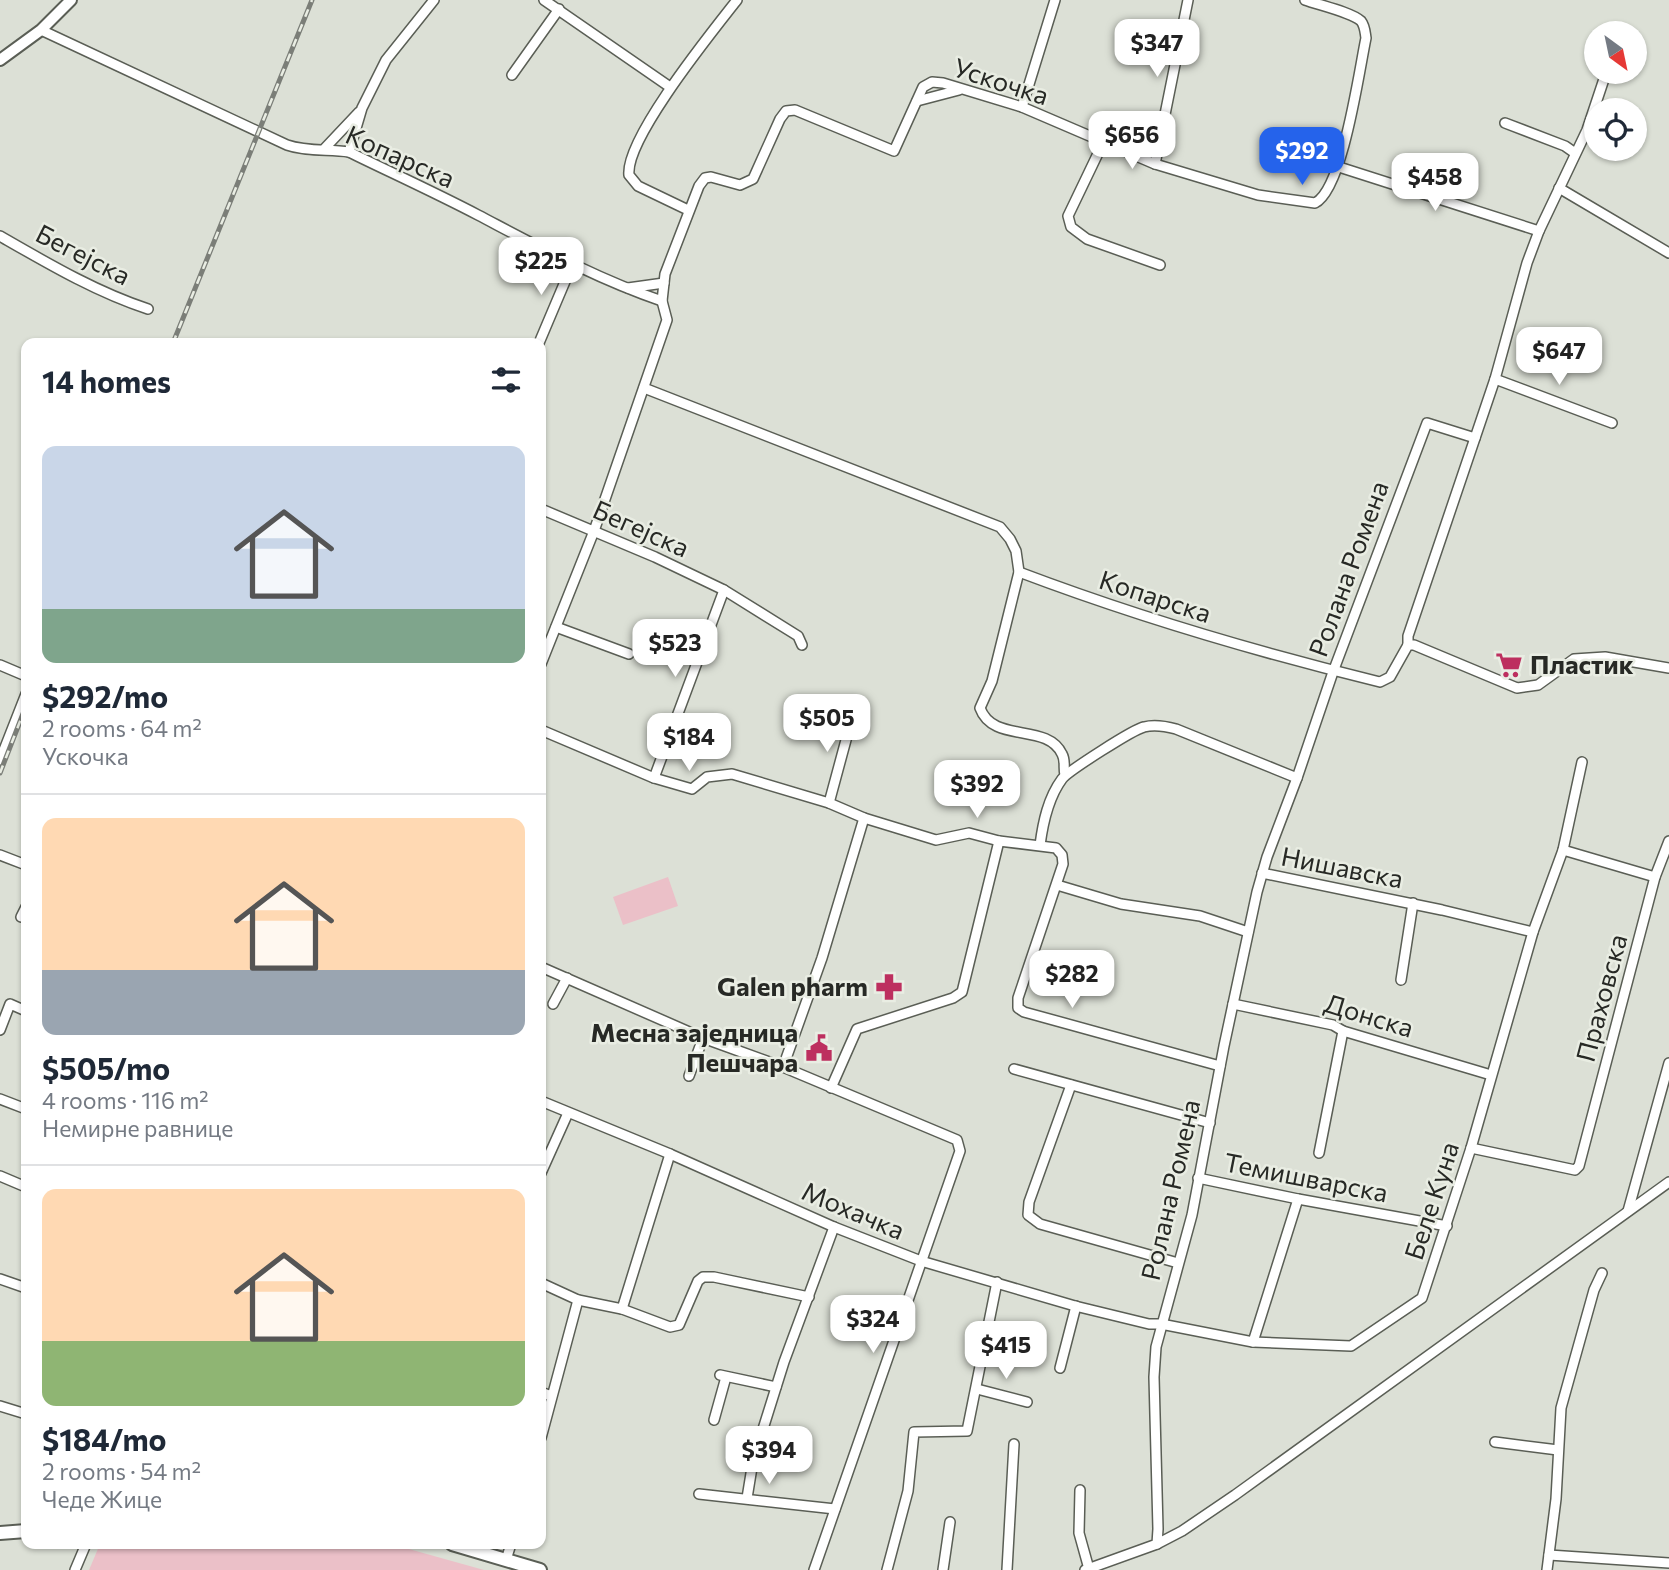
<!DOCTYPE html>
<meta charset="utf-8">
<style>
:root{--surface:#fff;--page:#f6f6f7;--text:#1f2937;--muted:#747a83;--line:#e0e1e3;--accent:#2563eb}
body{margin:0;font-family:Commissioner,sans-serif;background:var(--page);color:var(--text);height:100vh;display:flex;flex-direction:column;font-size:26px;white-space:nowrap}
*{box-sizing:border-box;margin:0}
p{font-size:23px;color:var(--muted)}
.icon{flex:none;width:38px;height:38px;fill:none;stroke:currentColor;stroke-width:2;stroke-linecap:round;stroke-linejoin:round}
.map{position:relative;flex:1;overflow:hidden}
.panel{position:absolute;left:21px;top:338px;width:525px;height:1211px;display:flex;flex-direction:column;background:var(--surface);border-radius:14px;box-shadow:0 2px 5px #0004}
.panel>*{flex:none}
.needle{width:46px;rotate:147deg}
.fabs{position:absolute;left:1584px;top:21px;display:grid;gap:14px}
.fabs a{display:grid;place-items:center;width:63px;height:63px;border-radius:50%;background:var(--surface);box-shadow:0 2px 5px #0004;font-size:35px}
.price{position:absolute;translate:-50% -60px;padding:0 16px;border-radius:14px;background:#fff;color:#222;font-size:23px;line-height:46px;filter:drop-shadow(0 2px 4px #0008)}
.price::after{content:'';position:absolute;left:50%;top:42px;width:21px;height:16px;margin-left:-10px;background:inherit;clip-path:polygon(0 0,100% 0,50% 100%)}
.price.selected{background:var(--accent);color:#fff}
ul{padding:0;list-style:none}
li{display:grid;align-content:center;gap:14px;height:371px;padding:0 21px}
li+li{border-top:2px solid var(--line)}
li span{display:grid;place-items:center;height:217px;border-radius:14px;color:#555}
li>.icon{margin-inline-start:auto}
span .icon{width:126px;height:126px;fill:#fffc;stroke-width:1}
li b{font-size:30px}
h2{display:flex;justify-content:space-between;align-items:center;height:84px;padding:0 21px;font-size:30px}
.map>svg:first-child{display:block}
.green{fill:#ebc0c8}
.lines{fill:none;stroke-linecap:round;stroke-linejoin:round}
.minor-casing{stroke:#5a5e55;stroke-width:12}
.tertiary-casing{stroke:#5a5e55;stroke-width:14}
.secondary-casing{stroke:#5a5e55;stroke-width:16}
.minor{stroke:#fff;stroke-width:9}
.tertiary{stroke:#fff;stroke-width:10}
.secondary{stroke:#fff;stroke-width:12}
.rail-casing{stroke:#7b7e78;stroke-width:5}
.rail{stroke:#e9ede3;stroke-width:2.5;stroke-dasharray:8;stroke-linecap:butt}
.labels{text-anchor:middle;stroke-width:5;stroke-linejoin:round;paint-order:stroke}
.street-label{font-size:26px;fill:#272925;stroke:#e9ede3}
.poi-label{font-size:26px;font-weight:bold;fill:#272925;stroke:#e9ede3;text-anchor:end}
</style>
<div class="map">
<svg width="1669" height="1570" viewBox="0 0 1669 1570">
<rect width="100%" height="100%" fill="#dce0d6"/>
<g class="green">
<polygon points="668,877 678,906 623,925 613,897"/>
<polygon points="100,1544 391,1544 484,1570 89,1570"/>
</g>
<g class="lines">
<defs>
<g id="minor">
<polyline points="544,0 670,87"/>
<path d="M41,30L287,145C307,152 328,149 349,152C392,173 436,193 478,215C539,247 597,279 662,301"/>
<polyline points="512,75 559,9"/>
<polyline points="917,101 959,90"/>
<polyline points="1022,107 1055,0"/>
<polyline points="1505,123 1565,146 1575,153"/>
<polyline points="1103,143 1068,216 1071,227 1087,239 1160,265"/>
<polyline points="325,148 359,112"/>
<polyline points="349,152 362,108 386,60 434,0"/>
<polyline points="1155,164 1188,0"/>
<polyline points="1339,167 1539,231"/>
<polyline points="1559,188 1669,253"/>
<path d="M688,210L638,186L629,175C625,139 712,32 737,0"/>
<path d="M0,236C47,263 96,292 148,309"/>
<polyline points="628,288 664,283"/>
<polyline points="539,343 572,265"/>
<polyline points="1495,379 1612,423"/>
<path d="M644,388L1000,527L1010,539L1016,551L1019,572L992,681L980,708C993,744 1047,722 1062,754C1066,761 1063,768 1065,775"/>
<polyline points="541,509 655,557 724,590 798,636 802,645"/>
<path d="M1019,572C1138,617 1257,652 1380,682L1390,677L1408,645H1414L1517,688L1538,685L1574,659L1605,657L1669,668"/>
<polyline points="556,627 629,654"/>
<polyline points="1408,645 1408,636 1495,379 1527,263 1539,231 1587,130 1606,73"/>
<path d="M541,664L594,531L667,320L662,301L665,274L699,186L705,178L711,177L740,185L753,179L780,119L786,111L795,110L894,151L923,87L932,82L943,83L1022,107L1155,164L1258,195L1315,203C1343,189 1359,71 1366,38C1365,32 1365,26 1361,21C1351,12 1319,5 1305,0"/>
<polyline points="0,665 26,676"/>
<polyline points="541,730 654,778 692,789 707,777 732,774 829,803 864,818 936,840 969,833 999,841 1056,848 1062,855 1063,864 1018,998 1018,1008 1024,1012 1220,1066"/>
<polyline points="0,760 26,694"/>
<polyline points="654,778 724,590"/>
<polyline points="829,803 853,714"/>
<path d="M1040,845C1043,822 1048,798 1062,779C1068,771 1134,729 1144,727C1155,724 1165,726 1176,729L1297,778"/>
<polyline points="1563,850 1655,877"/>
<polyline points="0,855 26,865"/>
<polyline points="1262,873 1442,910 1533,932"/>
<polyline points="1057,885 1121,904 1200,916 1248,932"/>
<polyline points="21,917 26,907"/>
<polyline points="541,967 703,1038 783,1067 957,1140 960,1151 814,1570"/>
<polyline points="1401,980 1413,903"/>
<polyline points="553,1004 567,978"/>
<polyline points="1233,1004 1333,1025 1343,1031 1491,1075"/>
<polyline points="0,1030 10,1004 26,1011"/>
<polyline points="783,1067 822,958 864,818"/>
<polyline points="1014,1069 1210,1123"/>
<polyline points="689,1076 703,1038"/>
<polyline points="1071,1085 1029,1202 1028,1215 1040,1224 1178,1263"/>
<polyline points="831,1088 857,1029 953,998 962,992 999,841"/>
<polyline points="0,1099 26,1109"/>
<polyline points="541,1101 670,1154 834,1227 921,1261 1075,1306 1149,1324 1161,1324 1253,1342 1351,1346 1422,1298 1471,1148 1533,932 1563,850 1582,762"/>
<polyline points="1471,1148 1575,1170 1579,1166 1655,877 1669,841"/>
<polyline points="1319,1153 1343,1031"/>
<polyline points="541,1173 568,1113"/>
<polyline points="0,1176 26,1187"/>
<polyline points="1198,1178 1298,1199 1447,1226"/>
<polyline points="1628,1211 1669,1063"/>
<polyline points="0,1279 26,1288"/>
<polyline points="541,1283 578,1300 622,1309 670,1327 679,1325 698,1281 703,1277 714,1277 809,1297"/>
<polyline points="622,1309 670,1154"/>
<polyline points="1253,1342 1298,1199"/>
<polyline points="1060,1368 1076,1306"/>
<polyline points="720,1375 776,1387"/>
<polyline points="977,1389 1027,1402"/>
<polyline points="541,1392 551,1396"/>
<polyline points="0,1406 26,1414"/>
<polyline points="714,1420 726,1377"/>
<polyline points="541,1438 578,1300"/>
<polyline points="1495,1442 1558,1450"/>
<polyline points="1080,1490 1079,1533 1089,1569"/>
<polyline points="699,1494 835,1509"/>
<polyline points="747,1498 755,1449 763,1429 784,1362 834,1227"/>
<polyline points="1157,1544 1182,1531 1235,1495 1669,1182"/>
<polyline points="1549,1555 1669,1563"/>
<polyline points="506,1560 511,1544"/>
<polyline points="75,1570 86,1544"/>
<polyline points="887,1570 908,1491 914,1432 967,1431 997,1282"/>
<polyline points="943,1570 950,1522"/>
<polyline points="1007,1570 1014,1444"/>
<polyline points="1085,1570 1157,1544 1158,1529 1154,1377 1156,1347 1192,1215 1224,1046 1257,892 1267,857 1297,778 1333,672 1427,423 1475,438"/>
<polyline points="1547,1570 1556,1499 1561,1408 1594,1290 1602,1273"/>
</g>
<polyline id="tertiary" points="0,60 41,30 71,0"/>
<g id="secondary">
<polyline points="0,1533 26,1531"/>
<polyline points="452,1544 540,1570"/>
</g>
</defs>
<use href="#minor" class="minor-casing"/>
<use href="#tertiary" class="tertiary-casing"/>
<use href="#secondary" class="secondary-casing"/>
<use href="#minor" class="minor"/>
<use href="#tertiary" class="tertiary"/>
<use href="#secondary" class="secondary"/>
<defs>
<g id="rail">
<polyline points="173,343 312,0"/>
<polyline points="0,773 26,706"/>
</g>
</defs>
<use href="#rail" class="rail-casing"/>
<use href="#rail" class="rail"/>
</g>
<defs>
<symbol id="supermarket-bare" viewBox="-9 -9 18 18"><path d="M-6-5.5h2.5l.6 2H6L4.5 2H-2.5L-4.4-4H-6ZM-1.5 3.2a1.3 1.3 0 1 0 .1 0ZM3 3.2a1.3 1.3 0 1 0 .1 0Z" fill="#bd2f5f" stroke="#e9ede3" stroke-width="2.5" paint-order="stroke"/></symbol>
<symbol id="pharmacy-bare" viewBox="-9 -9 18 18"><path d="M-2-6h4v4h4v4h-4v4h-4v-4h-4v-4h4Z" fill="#bd2f5f" stroke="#e9ede3" stroke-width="2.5" paint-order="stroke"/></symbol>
<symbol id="civic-bare" viewBox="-9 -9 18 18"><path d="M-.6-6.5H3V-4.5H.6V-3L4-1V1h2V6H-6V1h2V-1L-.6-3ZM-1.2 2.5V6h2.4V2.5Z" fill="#bd2f5f" stroke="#e9ede3" stroke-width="2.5" paint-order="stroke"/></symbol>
</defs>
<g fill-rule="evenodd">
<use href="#supermarket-bare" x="1490" y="646" width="38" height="38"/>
<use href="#pharmacy-bare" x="870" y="968" width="38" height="38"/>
<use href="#civic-bare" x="800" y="1029" width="38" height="38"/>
</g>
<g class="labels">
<g class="street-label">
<text transform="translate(1001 82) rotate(18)" y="9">Ускочка</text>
<text transform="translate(400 157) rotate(24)" y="9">Копарска</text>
<text transform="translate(83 255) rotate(27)" y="9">Бегејска</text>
<text transform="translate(641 529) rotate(24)" y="9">Бегејска</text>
<text transform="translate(1349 569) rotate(-70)" y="9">Ролана Ромена</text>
<text transform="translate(1155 597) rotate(18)" y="9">Копарска</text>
<text transform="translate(1342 868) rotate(11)" y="9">Нишавска</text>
<text transform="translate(1602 998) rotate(-75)" y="9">Праховска</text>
<text transform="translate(1369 1016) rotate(17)" y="9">Донска</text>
<text transform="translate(1306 1178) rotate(11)" y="9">Темишварска</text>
<text transform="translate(1171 1190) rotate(-77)" y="9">Ролана Ромена</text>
<text transform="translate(1432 1201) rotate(-72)" y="9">Беле Куна</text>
<text transform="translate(853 1211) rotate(23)" y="9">Мохачка</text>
</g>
<g class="poi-label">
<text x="1530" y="674" text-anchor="start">Пластик</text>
<text x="868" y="996">Galen pharm</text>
<text x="798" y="1042">Месна заједница<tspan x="798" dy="30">Пешчара</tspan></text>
</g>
</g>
</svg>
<div class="fabs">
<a><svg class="needle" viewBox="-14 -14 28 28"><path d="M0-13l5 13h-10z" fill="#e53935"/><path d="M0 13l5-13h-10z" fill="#747a83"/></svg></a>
<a><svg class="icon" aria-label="locate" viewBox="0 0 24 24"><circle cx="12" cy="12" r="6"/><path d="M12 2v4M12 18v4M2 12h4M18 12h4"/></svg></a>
</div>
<b class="price" style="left:1157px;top:79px">$347</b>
<b class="price" style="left:1132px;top:171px">$656</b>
<b class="price selected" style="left:1302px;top:187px">$292</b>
<b class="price" style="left:1435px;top:213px">$458</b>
<b class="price" style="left:541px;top:297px">$225</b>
<b class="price" style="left:1559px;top:387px">$647</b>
<b class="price" style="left:675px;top:679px">$523</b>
<b class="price" style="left:827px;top:754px">$505</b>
<b class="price" style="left:689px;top:773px">$184</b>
<b class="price" style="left:977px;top:820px">$392</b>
<b class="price" style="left:1072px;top:1010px">$282</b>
<b class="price" style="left:873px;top:1355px">$324</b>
<b class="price" style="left:1006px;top:1381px">$415</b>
<b class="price" style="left:769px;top:1486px">$394</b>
<section class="panel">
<h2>14 homes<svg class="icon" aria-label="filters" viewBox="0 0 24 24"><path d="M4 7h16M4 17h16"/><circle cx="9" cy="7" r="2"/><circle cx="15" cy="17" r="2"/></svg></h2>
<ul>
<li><span style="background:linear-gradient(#c9d6e8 75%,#7fa58c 0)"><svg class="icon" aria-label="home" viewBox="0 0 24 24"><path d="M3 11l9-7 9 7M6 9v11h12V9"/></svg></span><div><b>$292/mo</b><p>2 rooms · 64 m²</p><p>Ускочка</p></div></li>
<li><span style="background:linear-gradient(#ffd9b3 70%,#9aa5b1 0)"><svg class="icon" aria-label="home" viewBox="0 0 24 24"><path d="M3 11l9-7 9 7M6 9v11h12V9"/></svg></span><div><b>$505/mo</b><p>4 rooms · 116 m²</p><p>Немирне равнице</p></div></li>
<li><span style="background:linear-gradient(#ffd9b3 70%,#8fb573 0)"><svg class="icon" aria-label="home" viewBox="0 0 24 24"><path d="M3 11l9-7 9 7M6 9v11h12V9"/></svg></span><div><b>$184/mo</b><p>2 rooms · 54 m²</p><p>Чеде Жице</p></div></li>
</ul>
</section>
</div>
